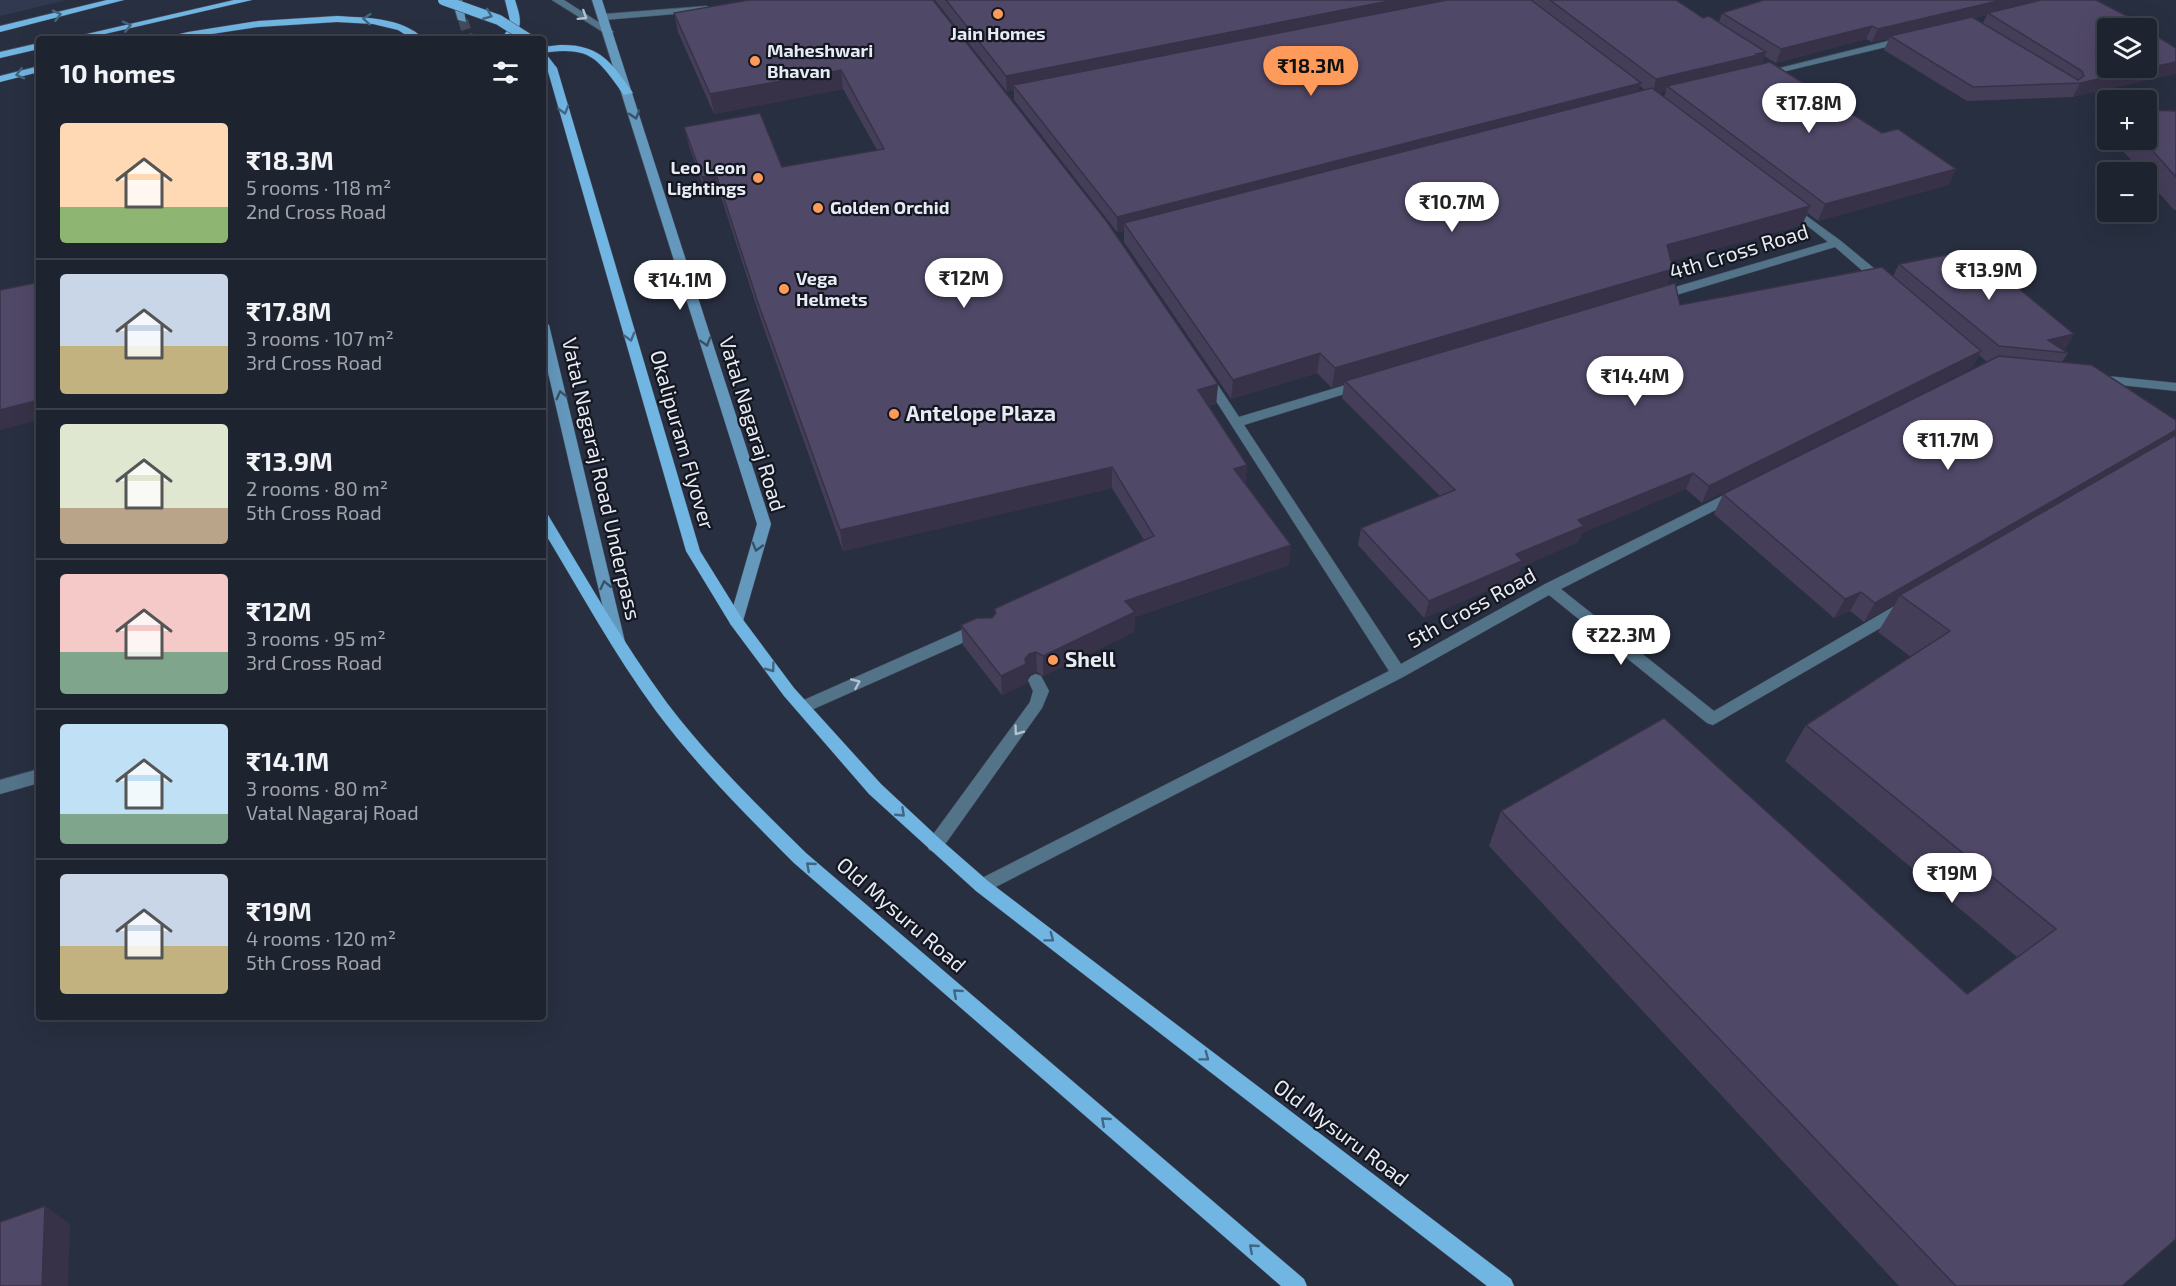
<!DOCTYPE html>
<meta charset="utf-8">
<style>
:root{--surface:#1e2330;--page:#262b38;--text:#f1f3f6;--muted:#a1a4ab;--line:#3c404c;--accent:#ff9b5a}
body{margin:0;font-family:"Exo 2",sans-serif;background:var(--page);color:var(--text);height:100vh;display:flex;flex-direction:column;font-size:22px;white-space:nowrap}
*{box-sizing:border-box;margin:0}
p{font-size:20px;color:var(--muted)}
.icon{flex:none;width:33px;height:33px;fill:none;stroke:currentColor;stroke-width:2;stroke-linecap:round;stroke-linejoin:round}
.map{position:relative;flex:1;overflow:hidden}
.drawer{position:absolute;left:36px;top:36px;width:510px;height:984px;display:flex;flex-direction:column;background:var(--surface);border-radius:6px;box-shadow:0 6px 24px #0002,0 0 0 2px var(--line)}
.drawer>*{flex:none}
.tools{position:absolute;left:2097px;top:18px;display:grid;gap:12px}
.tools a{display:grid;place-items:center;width:60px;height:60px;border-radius:6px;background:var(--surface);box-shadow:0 6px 24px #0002,0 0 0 2px var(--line);font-size:30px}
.price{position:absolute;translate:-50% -51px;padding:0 14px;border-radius:21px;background:#fff;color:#222;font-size:20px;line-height:39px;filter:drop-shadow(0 2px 3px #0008)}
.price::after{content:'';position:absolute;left:50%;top:36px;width:18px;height:14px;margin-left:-9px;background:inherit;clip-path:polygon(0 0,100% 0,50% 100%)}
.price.on{background:var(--accent);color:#111}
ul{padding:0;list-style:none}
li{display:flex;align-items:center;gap:18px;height:150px;padding:0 24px}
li+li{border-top:2px solid var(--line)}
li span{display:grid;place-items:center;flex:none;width:168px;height:120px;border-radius:6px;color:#555}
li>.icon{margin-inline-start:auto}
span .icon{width:72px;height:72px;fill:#fffc;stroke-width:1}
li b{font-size:26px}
h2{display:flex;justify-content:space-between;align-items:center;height:72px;padding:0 24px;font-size:26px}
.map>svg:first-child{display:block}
.built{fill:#303950}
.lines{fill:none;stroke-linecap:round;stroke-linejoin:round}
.secondary-tunnel{stroke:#444b5b;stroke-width:10;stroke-dasharray:10 5;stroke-linecap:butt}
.lane-casing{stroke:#464d5d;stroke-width:1}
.street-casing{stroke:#464d5d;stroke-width:1}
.secondary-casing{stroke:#464d5d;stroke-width:1}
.primary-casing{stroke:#464d5d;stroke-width:1}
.lane{fill:#537389;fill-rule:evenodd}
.street{fill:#537389;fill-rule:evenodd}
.secondary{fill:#6498bc;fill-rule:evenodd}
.primary{fill:#71b5e3;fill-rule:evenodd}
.primary-bridge-casing{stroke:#464d5d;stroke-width:11;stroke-linecap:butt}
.primary-bridge{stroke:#71b5e3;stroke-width:10}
.wall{fill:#453e59;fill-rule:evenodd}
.shaded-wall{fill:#383248}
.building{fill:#504867;stroke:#383248;stroke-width:1.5;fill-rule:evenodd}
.oneway{stroke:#426681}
.oneway2{stroke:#b3c1d0}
.oneway3{stroke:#385166}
.poi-dot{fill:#ff9b5a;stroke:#14171f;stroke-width:2}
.labels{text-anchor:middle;stroke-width:4.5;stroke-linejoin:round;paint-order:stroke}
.far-poi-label{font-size:18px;font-weight:bold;fill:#e6ebf6;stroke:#14171f;text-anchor:start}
.street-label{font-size:21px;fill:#e6ebf6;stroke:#14171f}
.poi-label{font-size:21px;font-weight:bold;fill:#e6ebf6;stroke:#14171f;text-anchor:start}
</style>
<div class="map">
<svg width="2176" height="1286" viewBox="0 0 2176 1286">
<rect width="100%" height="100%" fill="#282f40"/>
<polygon class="built" points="0,0 67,0 0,16"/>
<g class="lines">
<polyline class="secondary-tunnel" points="463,20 469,39"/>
<defs>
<g id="lane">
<polygon points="552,0 564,0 614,32 606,34"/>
<polygon points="981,624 986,626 988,630 986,634 978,636 809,711 797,711 795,707 797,703 971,626"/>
<polygon points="1036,674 1041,676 1049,691 1042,708 941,850 935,852 929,850 927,845 929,840 1030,702 1033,691 1028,680 1031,676"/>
</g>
<g id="street">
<polygon points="707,6 712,9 710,11 604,20 599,17 604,14"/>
<polygon points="1904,37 1909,40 1907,42 1761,77 1756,74"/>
<polygon points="1790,204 1841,241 1887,279 1887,285 1879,285 1835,247 1663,299 1659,300 1653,296 1655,293 1828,242 1786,209 1786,205"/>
<polygon points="1206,372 1210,373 1239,417 1359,381 1367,381 1369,384 1367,387 1244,425 1401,664 1545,584 1736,489 1743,494 1741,497 1561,589 1714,711 1898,604 1908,604 1910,608 1908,612 1713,725 1707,723 1549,595 1403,677 988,891 982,893 976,891 973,886 976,881 1389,671 1200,376"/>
<polygon points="2097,375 2176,383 2176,391 2093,382 2091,379 2093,376"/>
<polygon points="39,769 39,783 0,794 0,780"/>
</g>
<g id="secondary">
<polygon points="452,0 462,0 466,22 458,20"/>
<polygon points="592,0 602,0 771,524 743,621 741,625 731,625 729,621 757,524"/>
<polygon points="543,321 549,325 625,642 623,646 613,646 611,642 543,351"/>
</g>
<g id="primary">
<polygon points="107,0 124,0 0,32 0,26"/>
<polygon points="234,0 252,0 83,39 65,39"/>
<path d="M505,0H515C520,16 524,26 512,39H501L511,25Z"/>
<path d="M337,16C366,18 402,17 424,39H412L398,30L373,24L337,22L258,27L179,39H159L188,32L258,21Z"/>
<polygon points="39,43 39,49 0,58 0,52"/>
<path d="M560,45C600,44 612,63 633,93L624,95C597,58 591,46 543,53V47Z"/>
<polygon points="543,53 546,54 557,68 700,551 741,617 794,688 881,784 941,840 988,881 1511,1279 1514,1286 1487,1286 976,891 869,794 784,696 731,625 686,551 547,68 543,63"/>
<polygon points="39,66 39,72 0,82 0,76"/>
<path d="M543,513L548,515C586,578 623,643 667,703C708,757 757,805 806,853L1304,1279L1307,1286H1281L794,863C746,815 697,766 656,711C614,654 580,591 543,530Z"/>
</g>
</defs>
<use href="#lane" class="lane-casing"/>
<use href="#street" class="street-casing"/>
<use href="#secondary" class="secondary-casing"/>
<use href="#primary" class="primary-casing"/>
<use href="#lane" class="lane"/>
<use href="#street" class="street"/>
<use href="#secondary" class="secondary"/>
<use href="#primary" class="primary"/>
<defs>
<polyline id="primary-bridge" points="443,0 499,20 529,39"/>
</defs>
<use href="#primary-bridge" class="primary-bridge-casing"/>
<use href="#primary-bridge" class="primary-bridge"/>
</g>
<g class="wall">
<polygon points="933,0 1218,384 1216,404 1209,406 1247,465 1245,483 1289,565 1135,617 1134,632 1043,676 1037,672 1030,674 1027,678 1027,683 1002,695 963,645 961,625 992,618 995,614 994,609 1144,540 1112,488 843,551 763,326 720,194 707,197 689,146 684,127 782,167 877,150 843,89 714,114 678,32 674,13"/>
<path d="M935,0H1676L1703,18L1719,22L1722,13L2096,0L2156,31L2153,35L2073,97L1967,101L1884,50L1889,39L1872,42L1866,39L1776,63L1764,56L1762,64L1882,133L1956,169L1948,185L1818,221L1808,213L1802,225L1671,261L1673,269L1667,285L1680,305L1893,276L1899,264L2074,334L2064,350L2068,353L2062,362L2122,1286H1899L1489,846L1501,811L1967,994L2017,957L1785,761L1806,725L1911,657L1878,632L1895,604L1864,622L1850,611L1834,618L1714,514L1723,494L1987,362L1979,355L1972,368L1702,503L1686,489L1582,533L1578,542L1521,567L1517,578L1424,618L1358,545L1361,528L1440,496L1342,398L1344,384L1332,388L1317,373L1231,399L1124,242V231L1117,232L1014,100V90L1007,92ZM1987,15L1983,23L1975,18ZM1640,86L1645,90L1638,92ZM1666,91L1664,97L1659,93Z"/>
<polygon points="2176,111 2176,210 2174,210 2146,178 2146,172 2142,172 2113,140 2146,140"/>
<polygon points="2108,124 2108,133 2104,129"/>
</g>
<g class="shaded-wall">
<polygon points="1394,0 1466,0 1013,85 1014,90 1007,92 1006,76"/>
<polygon points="2002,0 2052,0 1988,13 1987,15 1893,38 1890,36 1889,39 1872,42 1878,29"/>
<polygon points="1872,26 1866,39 1776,63 1781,49"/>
<polygon points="1766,52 1761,67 1667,86 1666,91 1652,95 1656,79"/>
<polygon points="2176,62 2176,74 2073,97 2080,83"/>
<polygon points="841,70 843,89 714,114 710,94"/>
<polygon points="1641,83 1636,98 1124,223 1124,231 1117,232 1117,217"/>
<polygon points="1956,169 1948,185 1818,221 1825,204"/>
<polygon points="716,174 720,194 707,197 702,177"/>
<polygon points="1810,206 1802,225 1660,264 1667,245"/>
<polygon points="1673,269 1666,288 1345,381 1344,384 1332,388 1335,368"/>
<polygon points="2074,334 2063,351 2048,340"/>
<polygon points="1981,351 1972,368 1702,503 1709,486"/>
<polygon points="1320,353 1317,373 1231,399 1233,380"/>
<polygon points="1218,384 1216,404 1197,410 1198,390"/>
<polygon points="39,400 39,420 0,430 0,410"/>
<polygon points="2176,430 2176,437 1900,595 1895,604 1864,622 1875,603"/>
<polygon points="1247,465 1245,485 1234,469"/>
<polygon points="1112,467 1112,488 843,551 840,530"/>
<polygon points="1693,473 1686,489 1582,533 1578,542 1521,567 1517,578 1424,618 1429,601 1578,520"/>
<polygon points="1291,545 1289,565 1135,617 1134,632 1043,676 1043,656 1125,601"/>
<polygon points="1861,592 1850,611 1834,618 1845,599"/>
<polygon points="1036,652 1037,672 1030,674 1027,678 1027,683 1002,695 1001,676 1025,659 1029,654"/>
<polygon points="45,1206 70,1224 68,1286 42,1286"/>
</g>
<g class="building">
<polygon points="749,0 933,0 1107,222 1218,384 1198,390 1247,465 1234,469 1291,545 1125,601 1135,612 1043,656 1036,652 1029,654 1025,659 1026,664 1001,676 961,625 977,618 992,618 996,613 994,609 1154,536 1112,467 840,530 759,306 716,174 702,177 684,127 760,113 782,167 884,149 841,70 710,94 674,13"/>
<polygon points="946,0 1394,0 1006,76"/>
<polygon points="1447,0 1531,0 1641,83 1117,217 1013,85"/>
<polygon points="1550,0 1676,0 1703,18 1709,16 1766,52 1756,54 1758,55 1656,79"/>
<polygon points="1764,0 2002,0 1878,29 1872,26 1781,49 1722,13"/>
<path d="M2041,0H2096L2156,31L2150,32L2176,48V62L2080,83L1973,87L1890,36L1972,17L2078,80L2084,76L2082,71L1988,13ZM2108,28H2146V68H2108Z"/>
<polygon points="1770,62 1882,133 1898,129 1956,169 1825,204 1667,86"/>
<polygon points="1652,88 1810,206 1667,245 1673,269 1335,368 1320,353 1233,380 1124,223"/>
<polygon points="2146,110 2176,111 2176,177 2143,140 2146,140"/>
<polygon points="1972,250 2074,334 2048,340 2068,353 1999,346 1899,264"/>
<polygon points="1882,267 1981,351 1709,486 1693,473 1578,520 1584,526 1516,554 1522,561 1429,601 1361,528 1455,490 1345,381 1675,283 1680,305"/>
<polygon points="39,282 39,400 0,410 0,290"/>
<polygon points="1999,356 2092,365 2176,420 2176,430 1875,603 1861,592 1845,599 1723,494"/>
<polygon points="2176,435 2176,1239 2122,1286 1956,1286 1501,811 1664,718 1967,994 2056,929 1806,725 1950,631 1900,595"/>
<polygon points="45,1206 42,1286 0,1286 0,1222"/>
</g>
<defs><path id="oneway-chevron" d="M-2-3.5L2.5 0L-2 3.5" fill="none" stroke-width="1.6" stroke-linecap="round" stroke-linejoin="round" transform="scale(1.5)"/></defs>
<g class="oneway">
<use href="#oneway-chevron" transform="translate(57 15) rotate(-14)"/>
<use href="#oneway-chevron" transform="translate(488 15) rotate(22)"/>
<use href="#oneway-chevron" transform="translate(367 19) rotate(-175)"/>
<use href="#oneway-chevron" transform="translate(127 26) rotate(-13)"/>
<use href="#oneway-chevron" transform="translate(20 74) rotate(166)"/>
<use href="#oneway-chevron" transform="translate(564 110) rotate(74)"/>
<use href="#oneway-chevron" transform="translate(630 337) rotate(74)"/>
<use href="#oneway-chevron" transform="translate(771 668) rotate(53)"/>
<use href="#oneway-chevron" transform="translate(901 813) rotate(43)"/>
<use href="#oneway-chevron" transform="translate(810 866) rotate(-139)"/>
<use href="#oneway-chevron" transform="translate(1050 938) rotate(37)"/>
<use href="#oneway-chevron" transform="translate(957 993) rotate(-139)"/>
<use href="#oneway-chevron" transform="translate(1205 1057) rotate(37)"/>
<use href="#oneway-chevron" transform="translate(1105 1121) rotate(-139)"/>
<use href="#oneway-chevron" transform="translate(1253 1248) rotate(-139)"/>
</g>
<g class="oneway2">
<use href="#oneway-chevron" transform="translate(583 16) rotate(32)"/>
<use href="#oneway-chevron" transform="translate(856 683) rotate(-24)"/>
<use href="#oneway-chevron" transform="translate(1018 731) rotate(126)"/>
</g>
<g class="oneway3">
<use href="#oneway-chevron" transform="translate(635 115) rotate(73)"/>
<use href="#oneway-chevron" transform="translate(706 342) rotate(73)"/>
<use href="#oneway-chevron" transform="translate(561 395) rotate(-104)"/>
<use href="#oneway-chevron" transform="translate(757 547) rotate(106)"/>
<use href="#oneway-chevron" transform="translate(605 585) rotate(-103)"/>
</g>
<g class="poi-dot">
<circle cx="998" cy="14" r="6"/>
<circle cx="755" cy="61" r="6"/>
<circle cx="758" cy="178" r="6"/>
<circle cx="818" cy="208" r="6"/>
<circle cx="784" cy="289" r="6"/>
<circle cx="894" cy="414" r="6"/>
<circle cx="1053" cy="660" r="6"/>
</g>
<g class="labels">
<g class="far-poi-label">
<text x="998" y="40" text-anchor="middle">Jain Homes</text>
<text x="767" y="57">Maheshwari<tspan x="767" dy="21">Bhavan</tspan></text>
<text x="746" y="174" text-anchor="end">Leo Leon<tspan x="746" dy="21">Lightings</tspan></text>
<text x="830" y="214">Golden Orchid</text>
<text x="796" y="285">Vega<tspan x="796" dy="21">Helmets</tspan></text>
</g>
<g class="street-label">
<text transform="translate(1739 252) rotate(-17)" y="7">4th Cross Road</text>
<text transform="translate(752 424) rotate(73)" y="7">Vatal Nagaraj Road</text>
<text transform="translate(682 440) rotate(74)" y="7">Okalipuram Flyover</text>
<text transform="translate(601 479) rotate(77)" y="7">Vatal Nagaraj Road Underpass</text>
<text transform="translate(1472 608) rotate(-29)" y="7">5th Cross Road</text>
<text transform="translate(901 915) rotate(41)" y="7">Old Mysuru Road</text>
<text transform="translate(1341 1133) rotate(37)" y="7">Old Mysuru Road</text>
</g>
<g class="poi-label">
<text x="906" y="421">Antelope Plaza</text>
<text x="1065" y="667">Shell</text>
</g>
</g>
</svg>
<div class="tools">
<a><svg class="icon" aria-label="layers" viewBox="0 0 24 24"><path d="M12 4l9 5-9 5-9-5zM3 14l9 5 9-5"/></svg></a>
<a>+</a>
<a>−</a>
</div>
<b class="price on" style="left:1311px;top:97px">₹18.3M</b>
<b class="price" style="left:1809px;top:134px">₹17.8M</b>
<b class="price" style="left:1452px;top:233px">₹10.7M</b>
<b class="price" style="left:1989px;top:301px">₹13.9M</b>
<b class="price" style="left:964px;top:309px">₹12M</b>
<b class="price" style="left:680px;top:311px">₹14.1M</b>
<b class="price" style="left:1635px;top:407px">₹14.4M</b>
<b class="price" style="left:1948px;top:471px">₹11.7M</b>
<b class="price" style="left:1621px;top:666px">₹22.3M</b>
<b class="price" style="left:1952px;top:904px">₹19M</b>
<section class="drawer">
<h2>10 homes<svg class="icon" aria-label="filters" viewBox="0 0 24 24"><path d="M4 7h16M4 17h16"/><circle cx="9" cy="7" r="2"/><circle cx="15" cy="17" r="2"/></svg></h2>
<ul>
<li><span style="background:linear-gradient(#ffd9b3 70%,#8fb573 0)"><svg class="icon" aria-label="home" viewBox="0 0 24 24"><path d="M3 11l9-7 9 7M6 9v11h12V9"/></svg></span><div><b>₹18.3M</b><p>5 rooms · 118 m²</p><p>2nd Cross Road</p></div></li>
<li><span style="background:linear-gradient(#c9d6e8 60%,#c2b280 0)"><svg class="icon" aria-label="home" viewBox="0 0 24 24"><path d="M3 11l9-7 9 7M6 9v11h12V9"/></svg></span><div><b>₹17.8M</b><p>3 rooms · 107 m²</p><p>3rd Cross Road</p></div></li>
<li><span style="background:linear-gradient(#dfe7d0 70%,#b9a48a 0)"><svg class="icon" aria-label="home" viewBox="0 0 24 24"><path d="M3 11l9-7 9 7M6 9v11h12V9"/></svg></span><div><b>₹13.9M</b><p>2 rooms · 80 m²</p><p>5th Cross Road</p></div></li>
<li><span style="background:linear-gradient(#f6c9c9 65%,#7fa58c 0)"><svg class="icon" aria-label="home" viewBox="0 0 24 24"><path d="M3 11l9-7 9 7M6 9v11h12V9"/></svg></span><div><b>₹12M</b><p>3 rooms · 95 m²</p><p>3rd Cross Road</p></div></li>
<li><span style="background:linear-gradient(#bfe0f5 75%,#7fa58c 0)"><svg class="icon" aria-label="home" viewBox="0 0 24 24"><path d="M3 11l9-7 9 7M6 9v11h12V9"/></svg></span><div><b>₹14.1M</b><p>3 rooms · 80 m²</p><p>Vatal Nagaraj Road</p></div></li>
<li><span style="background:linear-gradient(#c9d6e8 60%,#c2b280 0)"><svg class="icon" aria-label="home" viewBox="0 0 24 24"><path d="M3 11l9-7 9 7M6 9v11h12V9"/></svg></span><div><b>₹19M</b><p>4 rooms · 120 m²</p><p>5th Cross Road</p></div></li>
</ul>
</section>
</div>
